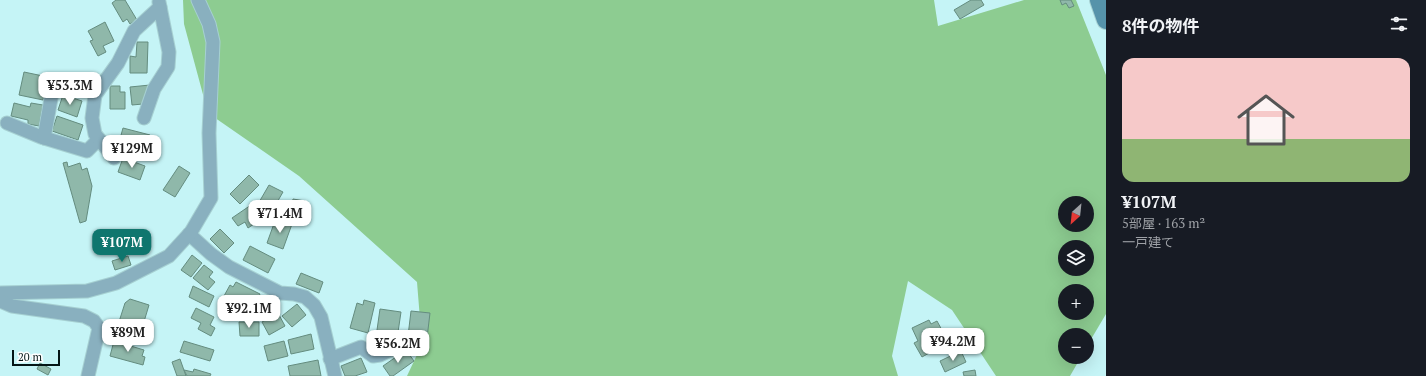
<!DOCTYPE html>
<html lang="ja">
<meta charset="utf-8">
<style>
:root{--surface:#171b24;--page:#242831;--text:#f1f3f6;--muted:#9ea1a6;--line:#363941;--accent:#0f766e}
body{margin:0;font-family:"PT Serif","Noto Sans JP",serif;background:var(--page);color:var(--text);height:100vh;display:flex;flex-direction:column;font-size:15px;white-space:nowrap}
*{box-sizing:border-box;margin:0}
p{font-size:13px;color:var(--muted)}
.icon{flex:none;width:22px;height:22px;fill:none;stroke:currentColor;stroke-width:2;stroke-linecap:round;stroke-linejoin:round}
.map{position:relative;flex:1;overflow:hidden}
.panel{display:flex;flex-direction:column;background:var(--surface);width:320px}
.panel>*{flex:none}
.needle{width:26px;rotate:207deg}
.tools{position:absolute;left:1058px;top:196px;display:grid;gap:8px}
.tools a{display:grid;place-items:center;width:36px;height:36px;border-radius:50%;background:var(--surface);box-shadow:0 4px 16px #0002;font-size:20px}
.scale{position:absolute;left:12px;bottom:10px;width:48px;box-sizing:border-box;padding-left:4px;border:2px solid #041516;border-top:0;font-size:11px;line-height:14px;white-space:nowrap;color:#041516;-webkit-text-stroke:3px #fff;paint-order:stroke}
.price{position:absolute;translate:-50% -34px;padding:0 9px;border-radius:8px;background:#fff;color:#222;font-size:13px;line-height:26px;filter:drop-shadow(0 1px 2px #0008)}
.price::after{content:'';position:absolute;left:50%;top:24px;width:12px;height:9px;margin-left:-6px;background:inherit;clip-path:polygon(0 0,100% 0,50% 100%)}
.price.current{background:var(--accent);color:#fff}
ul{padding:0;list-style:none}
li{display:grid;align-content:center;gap:8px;height:212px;padding:0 16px}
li+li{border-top:1px solid var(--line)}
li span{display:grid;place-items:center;height:124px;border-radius:12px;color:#555}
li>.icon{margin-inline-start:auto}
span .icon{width:72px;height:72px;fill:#fffc;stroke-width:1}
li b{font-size:17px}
h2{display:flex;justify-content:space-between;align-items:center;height:48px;padding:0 16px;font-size:17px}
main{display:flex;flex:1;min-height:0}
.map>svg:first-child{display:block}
.forest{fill:#8dcc91;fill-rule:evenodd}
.building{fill:#8fb8aa;stroke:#648c7f}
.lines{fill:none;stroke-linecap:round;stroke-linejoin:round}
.street-casing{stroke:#a6d0d2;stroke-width:15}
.secondary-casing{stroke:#a6d0d2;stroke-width:20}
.street{stroke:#89b0bf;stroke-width:13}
.secondary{stroke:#5693aa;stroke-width:18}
</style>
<main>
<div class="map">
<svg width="1106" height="376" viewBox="0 0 1106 376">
<rect width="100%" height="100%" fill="#c5f4f6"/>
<path class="forest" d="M183,0H934L938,26L1024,0H1076L1106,75V314L1087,346V335H1065V357H1081L1070,376H996L952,310L908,281L892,356L898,376H407L422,344L417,282L299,176L208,113L184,24ZM1065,203H1087V225H1065ZM1065,247H1087V269H1065ZM1065,291H1087V313H1065Z"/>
<g class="building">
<polygon points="116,0 125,0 137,20 130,24 127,19 123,22 112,3"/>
<polygon points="971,0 981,0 984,5 960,19 954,10"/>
<polygon points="1060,0 1071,0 1074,6 1069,8 1066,3 1062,5"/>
<polygon points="105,22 114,41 103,46 106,52 98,56 90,41 93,40 88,31"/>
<polygon points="137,42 148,42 147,73 130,73 130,56 136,57"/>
<polygon points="24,72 43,76 41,84 46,85 43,100 19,95"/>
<polygon points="55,74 61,75 59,89 52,87"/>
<polygon points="66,74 90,80 86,97 62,91"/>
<polygon points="150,85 143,104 132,105 130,87"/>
<polygon points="110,86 120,86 120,92 125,92 125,109 110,109"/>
<polygon points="63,95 82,101 77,117 58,110"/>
<polygon points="14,103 30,107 31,103 43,105 39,126 28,124 28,120 11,116"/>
<polygon points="57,116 83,125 78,140 52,131"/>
<polygon points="123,128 150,135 145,154 118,146"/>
<polygon points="123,158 145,166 140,180 118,172"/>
<polygon points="67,162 68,167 80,163 82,170 87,168 92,186 86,221 80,223 63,163"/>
<polygon points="179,166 190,173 175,197 163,190"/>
<polygon points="249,175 259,185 240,204 230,194"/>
<polygon points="269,185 283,192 272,211 258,204"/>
<polygon points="293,199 305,201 301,219 289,217"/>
<polygon points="251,205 260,220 248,228 245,222 238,226 232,218"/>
<polygon points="276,218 292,224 283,249 267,243"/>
<polygon points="220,229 234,243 224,253 210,239"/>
<polygon points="250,246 275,259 268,273 243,260"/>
<polygon points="192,255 202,263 191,277 181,270"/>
<polygon points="128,256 131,265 115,270 112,261"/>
<polygon points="204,265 213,272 209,277 215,282 208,290 193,278"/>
<polygon points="301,273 323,282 319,293 296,284"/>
<polygon points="236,282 260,294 252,310 224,296 230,285 233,287"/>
<polygon points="193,286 214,296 209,307 189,297"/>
<polygon points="130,299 149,305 140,335 117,328 125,303"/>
<polygon points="228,300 245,309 241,318 223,308"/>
<polygon points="364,300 375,303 368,333 350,328 357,303 363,305"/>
<polygon points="297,304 306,315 292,327 282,316"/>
<polygon points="196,308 214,317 210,325 215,328 211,336 198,329 201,323 191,318"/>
<polygon points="380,309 401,312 397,339 376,337"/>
<polygon points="411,311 430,313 427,338 408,336"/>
<polygon points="278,313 285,326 269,335 262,322"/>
<polygon points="929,320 931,324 937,321 943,332 939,335 942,342 929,348 931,352 922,357 914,343 918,341 912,328"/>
<polygon points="239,322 259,322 259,336 240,336"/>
<polygon points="311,334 314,349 291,354 288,340"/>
<polygon points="114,341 144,350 142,356 145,357 143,365 110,356"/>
<polygon points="184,341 214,350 210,361 180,352"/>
<polygon points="284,341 288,356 268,361 264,346"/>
<polygon points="406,350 414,361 393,376 390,376 383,366"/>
<polygon points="961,351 966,362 945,372 940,361"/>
<polygon points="361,358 367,372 355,376 345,376 341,366"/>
<polygon points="180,359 186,376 177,376 172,362"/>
<polygon points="318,360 321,376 290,376 288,366"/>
<polygon points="40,363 51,369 48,375 37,369"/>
<polygon points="194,369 211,374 210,376 187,376 184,370 193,372"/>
<polygon points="975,370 976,376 964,376 963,372"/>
</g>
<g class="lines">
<defs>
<g id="street">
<polyline points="144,118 154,89 168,67 169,52 159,2"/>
<polyline points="7,123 41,137 87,151 99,139"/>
<polyline points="44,138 52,93"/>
<polyline points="114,158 95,134 92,118 95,95 118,63 134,31 160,7"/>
<polyline points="189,234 211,254 229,267 280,293 294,294 305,297 314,305 321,317 335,376"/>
<polyline points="0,293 87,291 116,283 169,256 191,232 211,198 209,133 213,42 209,24 198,0"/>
<polyline points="0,301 12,306 84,316 94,321 99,328 88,376"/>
<polyline points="330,359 361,347 373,356 380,355 402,344"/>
</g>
<polyline id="secondary" points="1099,0 1106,20"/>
</defs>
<use href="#street" class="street-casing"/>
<use href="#secondary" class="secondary-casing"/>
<use href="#street" class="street"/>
<use href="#secondary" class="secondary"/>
</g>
</svg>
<div class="tools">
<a><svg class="needle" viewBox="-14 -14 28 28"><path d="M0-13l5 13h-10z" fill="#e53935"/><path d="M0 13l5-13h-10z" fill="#9ea1a6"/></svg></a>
<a><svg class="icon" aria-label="layers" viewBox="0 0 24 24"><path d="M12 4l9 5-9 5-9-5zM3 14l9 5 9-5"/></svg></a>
<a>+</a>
<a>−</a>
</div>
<div class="scale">20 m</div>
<b class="price" style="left:70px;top:106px">¥53.3M</b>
<b class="price" style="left:132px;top:169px">¥129M</b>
<b class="price" style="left:280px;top:234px">¥71.4M</b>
<b class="price current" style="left:122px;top:263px">¥107M</b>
<b class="price" style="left:249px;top:329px">¥92.1M</b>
<b class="price" style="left:128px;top:353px">¥89M</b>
<b class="price" style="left:953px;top:362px">¥94.2M</b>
<b class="price" style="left:398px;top:364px">¥56.2M</b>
</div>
<section class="panel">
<h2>8件の物件<svg class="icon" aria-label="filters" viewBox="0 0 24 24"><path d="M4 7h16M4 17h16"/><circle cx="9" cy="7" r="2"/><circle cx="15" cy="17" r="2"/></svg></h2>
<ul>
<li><span style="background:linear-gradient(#f6c9c9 65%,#8fb573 0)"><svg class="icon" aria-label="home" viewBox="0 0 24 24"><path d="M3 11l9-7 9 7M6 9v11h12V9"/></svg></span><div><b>¥107M</b><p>5部屋 · 163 m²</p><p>一戸建て</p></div></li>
</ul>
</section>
</main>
